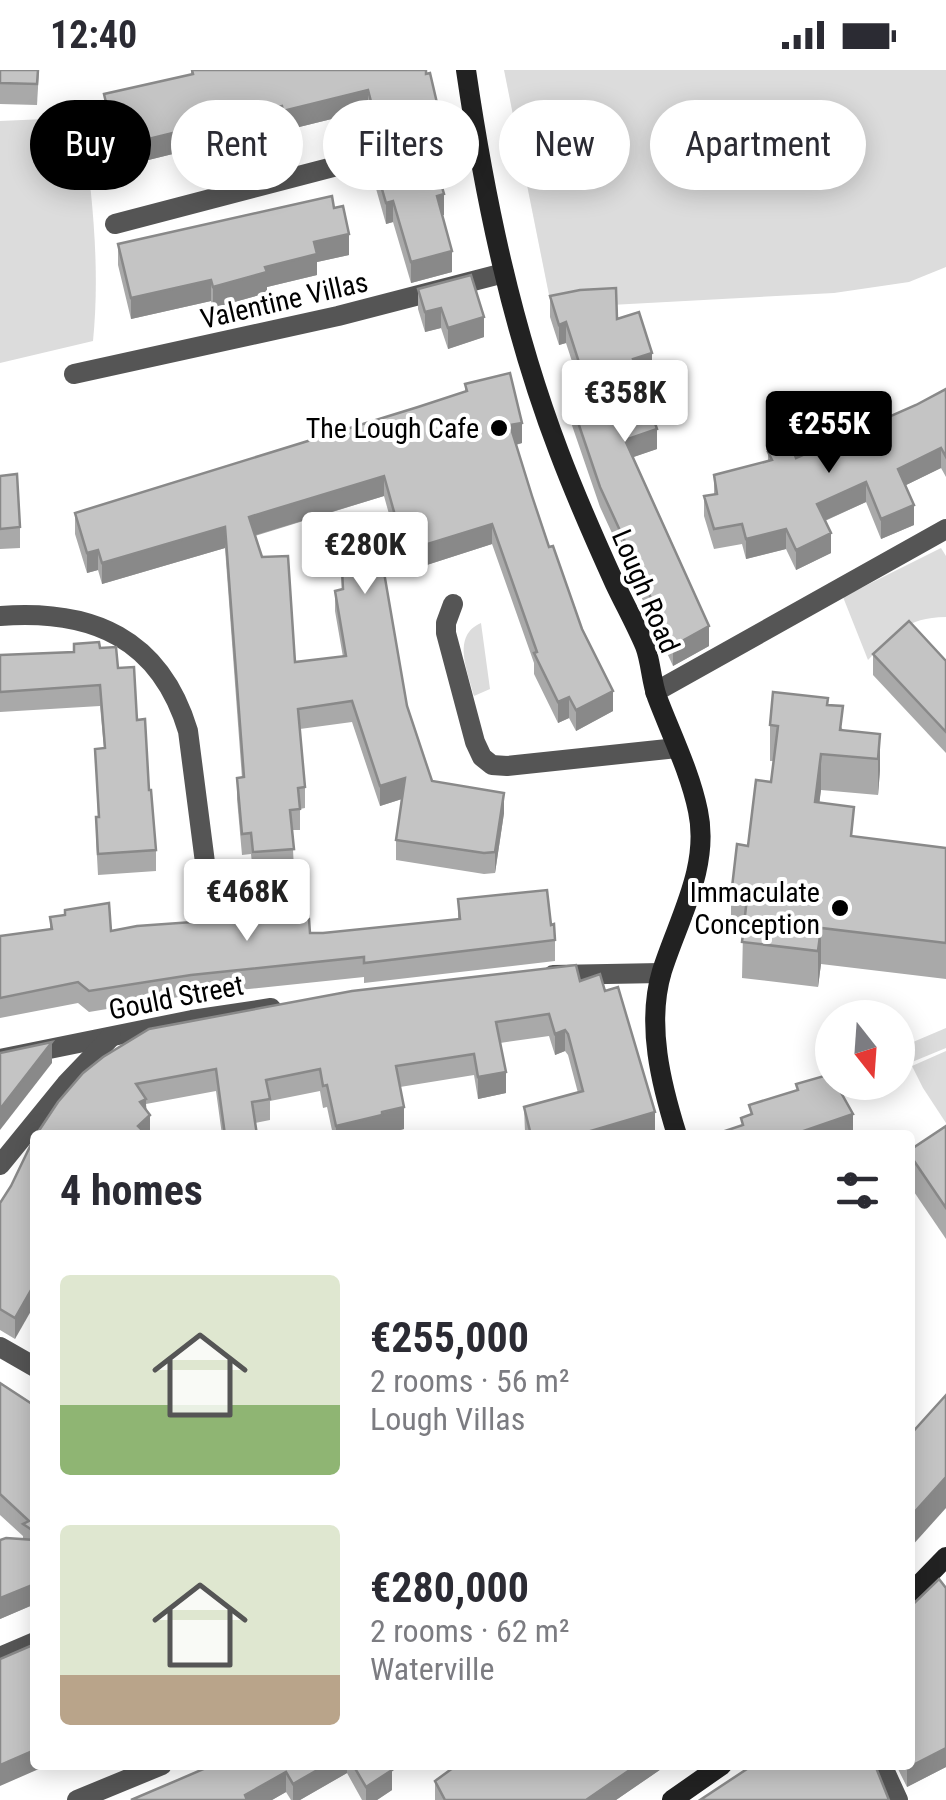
<!DOCTYPE html>
<meta charset="utf-8">
<style>
:root{--surface:#fff;--page:#f7f7f7;--text:#2b2b33;--muted:#7c7c81;--accent:#000}
body{margin:0;font-family:"Roboto Condensed",sans-serif;background:var(--page);color:var(--text);height:100vh;display:flex;flex-direction:column;font-size:38px;white-space:nowrap}
*{box-sizing:border-box;margin:0}
p{font-size:32px;color:var(--muted)}
.icon{flex:none;width:55px;height:55px;fill:none;stroke:currentColor;stroke-width:2;stroke-linecap:round;stroke-linejoin:round}
.map{position:relative;flex:1;overflow:hidden}
.side{position:absolute;left:30px;top:1060px;width:885px;height:640px;display:flex;flex-direction:column;background:var(--surface);border-radius:10px;box-shadow:0 5px 25px #0003}
.side>*{flex:none}
.hud{position:absolute;left:30px;top:30px;width:888px;height:90px;display:flex;gap:20px}
.needle{width:65px;rotate:163deg}
.controls{position:absolute;left:815px;top:930px;display:grid;gap:20px}
.controls a{display:grid;place-items:center;width:100px;height:100px;border-radius:50%;background:var(--surface);box-shadow:0 5px 25px #0003;font-size:50px}
.price{position:absolute;translate:-50% -85px;padding:0 22px;border-radius:10px;background:#fff;color:#222;font-size:32px;line-height:65px;filter:drop-shadow(0 2px 5px #0008)}
.price::after{content:'';position:absolute;left:50%;top:60px;width:30px;height:22px;margin-left:-15px;background:inherit;clip-path:polygon(0 0,100% 0,50% 100%)}
.price.current{background:var(--accent);color:#fff}
ul{padding:0;list-style:none}
li{display:flex;align-items:center;gap:30px;height:250px;padding:0 30px}
li span{display:grid;place-items:center;flex:none;width:280px;height:200px;border-radius:10px;color:#555}
li>.icon{margin-inline-start:auto}
span .icon{width:120px;height:120px;fill:#fffc;stroke-width:1}
li b{font-size:42px}
h2{display:flex;justify-content:space-between;align-items:center;height:120px;padding:0 30px;font-size:42px}
.pill{padding:0 35px;border-radius:45px;background:var(--surface);box-shadow:0 5px 25px #0003;font-size:35px;line-height:90px}
.pill.current{background:var(--accent);color:#fff}
.status{display:flex;justify-content:space-between;align-items:center;height:70px;padding:0 50px;background:var(--surface);direction:ltr}
.status svg{height:28px;fill:currentColor}
.map>svg:first-child{display:block}
.green{fill:#dcdcdc}
.lines{fill:none;stroke-linecap:round;stroke-linejoin:round}
.street{stroke:#555;stroke-width:20}
.secondary{stroke:#222;stroke-width:20}
.wall{fill:#a9a9a9}
.shaded-wall{fill:#898989}
.building{fill:#c4c4c4;stroke:#898989;stroke-width:2.5}
.poi-dot{fill:#000;stroke:#fff;stroke-width:4}
.labels{text-anchor:middle;stroke-width:8;stroke-linejoin:round;paint-order:stroke}
.street-label{font-size:28px;fill:#000;stroke:#fff}
.poi-label{font-size:28px;fill:#000;stroke:#fff;text-anchor:end}
</style>
<div class="status"><b>12:40</b><svg viewBox="0 0 49 12"><path d="M0 12V9h3v3zM5 12V6h3v6zM10 12V3h3v9zM15 12V0h3v12zM26 1h20v11H26zM47 4h2v5h-2z"/></svg></div>
<div class="map">
<svg width="946" height="1730" viewBox="0 0 946 1730">
<rect width="100%" height="100%" fill="#fff"/>
<g class="green">
<polygon points="504,0 946,0 946,197 909,212 834,223 555,238 550,230"/>
<path d="M67,48L83,59C93,129 100,201 93,271L0,293V51Z"/>
<path d="M941,478L946,486V547C905,548 895,563 868,590L843,527Z"/>
<path d="M481,553L490,619L474,626C468,601 451,566 481,553Z"/>
<polygon points="946,958 946,978 912,992 906,975"/>
<polygon points="946,981 946,1053 923,1018 912,996"/>
</g>
<g class="lines">
<g class="street">
<polyline points="115,154 475,60"/>
<polyline points="74,304 338,246 504,203"/>
<polyline points="453,534 446,553 446,563 475,672 482,687 492,695 507,696 677,678"/>
<path d="M0,546C92,539 160,568 188,661L207,808"/>
<polyline points="655,622 946,459"/>
<polyline points="553,905 661,903"/>
<polyline points="0,989 192,950 271,938"/>
<polyline points="0,1095 66,1014 111,967"/>
<polyline points="0,1277 35,1297"/>
<polyline points="0,1587 35,1572"/>
<polyline points="882,1695 898,1730"/>
<polyline points="77,1730 162,1695"/>
</g>
<g class="secondary">
<path d="M466,0C485,130 512,259 559,382C576,427 595,470 615,514C625,535 636,555 645,576C651,592 651,610 657,627C671,664 690,702 698,741C710,797 678,850 662,901C646,954 661,1014 677,1065"/>
<polyline points="910,1524 946,1487"/>
<polyline points="672,1730 722,1695"/>
</g>
</g>
<g class="wall">
<polygon points="0,0 39,0 37,35 0,34"/>
<polygon points="191,0 426,0 437,53 420,57 420,60 376,72 368,40 283,61 282,57 124,96 122,86 114,88 104,44 104,24 191,4"/>
<polygon points="371,81 444,145 442,145 452,202 411,213 393,152 386,154 371,101"/>
<polygon points="118,174 349,185 317,192 317,205 267,217 267,223 213,238 211,231 131,249 118,195"/>
<polygon points="418,219 484,267 448,279 441,258 425,262 418,239"/>
<polygon points="550,226 617,249 652,304 639,308 657,379 633,387 709,576 673,596 600,437 565,335 565,314 578,310 566,273 559,275 550,247"/>
<polygon points="465,314 522,373 516,375 532,426 549,477 613,641 576,661 569,648 558,653 534,604 534,593 492,474 405,502 384,426 255,466 295,592 343,587 335,541 335,521 342,520 341,480 407,636 432,711 504,743 495,803 484,804 396,790 396,770 402,729 380,736 352,652 300,659 305,717 305,738 300,739 300,760 292,760 294,799 253,803 251,784 242,785 237,729 237,708 242,708 225,478 102,514 98,500 87,503 75,464 75,443 465,322"/>
<polygon points="946,319 946,407 941,398 906,415 914,455 881,469 866,432 825,451 831,483 796,500 786,479 746,489 742,474 714,479 704,446 704,426 714,424 714,405 768,391 768,382 796,388 916,335"/>
<polygon points="0,406 20,457 20,478 0,479"/>
<polygon points="100,578 118,598 137,650 149,720 156,780 156,801 98,805 96,768 96,747 98,747 95,679 104,678 100,636 0,642 0,653 0,585 74,582"/>
<polygon points="873,584 946,591 946,683 873,605"/>
<polygon points="828,635 843,660 880,664 880,700 878,725 821,720 819,733 854,767 946,778 946,909 821,894 818,917 742,908 743,863 731,862 731,826 771,712 774,691 770,691 770,655"/>
<polygon points="458,829 551,855 555,870 555,891 364,913 364,907 191,925 89,942 78,933 0,948 0,866 50,859 50,847 65,845 65,840 111,861 292,850 310,863 323,863 458,849"/>
<polygon points="580,911 655,1063 650,1065 514,1065 525,1062 524,1037 578,1023 568,985 565,981 555,985 549,966 500,973 506,1023 478,1029 474,1005 400,1017 404,1059 382,1065 333,1065 327,1037 323,1038 320,1021 270,1031 270,1050 255,1053 257,1065 222,1065 216,1021 146,1034 150,1065 58,1032"/>
<polygon points="946,1056 946,1169 910,1116 910,1080"/>
<polygon points="35,1066 15,1269 0,1260 0,1133 11,1116"/>
<polygon points="0,1313 35,1336 35,1534 0,1549 0,1470 23,1469 23,1466 0,1445"/>
<polygon points="946,1518 946,1697 907,1717 896,1695 910,1695"/>
<polygon points="204,1695 388,1695 392,1720 377,1730 362,1730 347,1703 300,1730 291,1730 286,1722 272,1730 131,1730 204,1699"/>
<polygon points="457,1695 667,1695 616,1730 435,1730 435,1711"/>
</g>
<g class="shaded-wall">
<polygon points="368,20 368,40 283,61 283,41"/>
<polygon points="437,33 437,53 420,57 420,60 376,72 376,51"/>
<polygon points="282,36 282,57 124,96 124,75"/>
<polygon points="122,66 122,86 114,88 114,67"/>
<polygon points="444,124 444,145 437,147 437,126"/>
<polygon points="393,131 393,152 386,154 386,133"/>
<polygon points="349,164 349,185 317,192 317,205 267,217 267,223 213,238 213,217 265,197 314,172"/>
<polygon points="452,181 452,202 411,213 411,192"/>
<polygon points="211,210 211,231 131,249 131,228"/>
<polygon points="441,238 441,258 425,262 425,242"/>
<polygon points="484,247 484,267 448,279 448,258"/>
<polygon points="566,252 566,273 559,275 559,255"/>
<polygon points="652,283 652,304 633,310 633,289"/>
<polygon points="522,353 522,373 510,376 510,355"/>
<polygon points="657,359 657,379 625,390 625,370"/>
<polygon points="941,378 941,398 898,419 898,399"/>
<polygon points="384,406 384,426 249,467 249,447"/>
<polygon points="866,412 866,432 817,454 817,434"/>
<polygon points="914,435 914,455 881,469 881,449"/>
<polygon points="492,454 492,474 405,502 405,481"/>
<polygon points="225,457 225,478 102,514 102,493"/>
<polygon points="786,459 786,479 746,489 746,469"/>
<polygon points="831,463 831,483 796,500 796,480"/>
<polygon points="98,480 98,500 87,503 87,483"/>
<polygon points="709,556 709,576 673,596 673,576"/>
<polygon points="613,621 613,641 576,661 576,640"/>
<polygon points="569,627 569,648 558,653 558,632"/>
<polygon points="880,664 880,700 878,725 878,689"/>
<polygon points="821,684 821,720 815,768 815,732"/>
<polygon points="405,708 405,728 380,736 380,716"/>
<polygon points="504,723 504,743 495,803 495,782"/>
<polygon points="821,858 821,894 818,917 818,881"/>
<polygon points="565,960 565,981 555,985 555,964"/>
<polygon points="52,972 52,993 0,1060 0,1039"/>
<polygon points="506,1002 506,1023 478,1029 478,1007"/>
<polygon points="146,1029 146,1050 150,1045 150,1065 135,1065 138,1056 140,1032"/>
<polygon points="404,1037 404,1059 382,1065 336,1065 336,1056"/>
<polygon points="655,1042 655,1063 650,1065 580,1065 580,1064"/>
<polygon points="853,1044 853,1065 791,1065 791,1064"/>
<polygon points="35,1213 35,1234 15,1269 15,1248"/>
<polygon points="946,1407 946,1438 910,1478 910,1447"/>
<polygon points="35,1514 35,1534 0,1549 0,1528"/>
<polygon points="946,1678 946,1697 907,1717 907,1698"/>
<polygon points="35,1680 35,1695 48,1695 0,1716 0,1695"/>
<polygon points="326,1695 347,1695 347,1703 300,1730 293,1730 293,1714"/>
<polygon points="637,1695 667,1695 616,1730 586,1730"/>
<polygon points="392,1700 392,1720 377,1730 366,1730 366,1717"/>
<polygon points="286,1702 286,1722 272,1730 245,1730 245,1725"/>
</g>
<g class="building">
<polygon points="0,0 38,0 37,14 0,13"/>
<polygon points="192,0 426,0 426,4 430,3 437,33 419,37 420,40 376,51 368,20 283,41 282,36 124,75 122,66 114,67 104,24 193,4"/>
<polygon points="427,66 444,124 437,126 452,181 411,192 393,131 386,133 371,81"/>
<polygon points="332,126 334,138 343,136 349,164 314,172 317,184 265,197 267,202 213,217 211,210 131,228 118,174"/>
<polygon points="471,205 484,247 448,258 441,238 425,242 418,219"/>
<polygon points="616,218 617,249 639,242 652,283 633,289 657,359 625,370 709,556 673,576 600,417 565,314 584,308 566,252 559,255 550,226 580,220"/>
<polygon points="510,303 522,353 510,355 532,426 549,477 553,476 582,559 613,621 576,640 569,627 558,632 534,583 537,582 492,454 405,481 384,406 249,447 262,487 288,486 295,592 346,586 335,521 343,519 341,480 380,479 407,636 432,711 504,723 495,782 484,783 396,770 405,708 380,716 352,631 298,639 305,717 298,718 300,739 290,740 294,779 253,782 251,763 242,764 237,708 244,707 225,457 102,493 98,480 87,483 75,443 418,337 467,321 465,314"/>
<polygon points="946,319 946,387 941,378 898,399 914,435 881,449 866,412 817,434 831,463 796,480 786,459 746,469 742,454 714,459 704,426 717,424 714,405 772,390 768,382 791,374 796,388 916,335"/>
<polygon points="17,404 20,457 0,459 0,406"/>
<polygon points="909,551 946,591 946,662 873,584"/>
<polygon points="99,572 100,578 116,577 118,598 134,597 137,650 145,649 149,720 151,720 156,780 98,784 96,747 99,747 95,679 105,678 100,615 0,622 0,585 74,582 74,574"/>
<polygon points="773,622 828,628 827,635 843,636 840,660 880,664 878,689 821,684 815,732 854,737 851,766 946,778 946,873 821,858 818,881 742,872 747,828 731,826 737,774 748,776 756,710 771,712 778,656 770,655"/>
<polygon points="547,820 551,855 554,854 555,870 364,893 364,887 191,905 89,921 78,912 0,928 0,866 52,859 50,847 65,845 65,840 109,833 111,861 137,856 292,845 292,850 309,849 310,863 323,863 460,849 458,829"/>
<polygon points="576,895 580,911 600,904 605,921 618,917 655,1042 580,1064 581,1065 514,1065 530,1061 524,1037 583,1021 568,964 565,960 555,964 549,944 496,952 506,1002 478,1007 474,984 396,996 404,1037 382,1042 382,1045 336,1056 327,1015 323,1016 320,999 266,1010 270,1029 252,1032 257,1065 225,1065 216,999 136,1014 146,1029 140,1032 150,1045 138,1056 142,1060 135,1065 36,1065 58,1032 83,1003 103,987 149,959 352,921"/>
<polygon points="52,972 0,1039 0,983"/>
<polygon points="831,1004 832,1012 835,1012 853,1044 792,1065 713,1065 743,1055 741,1048 752,1044 749,1035 798,1020 796,1014"/>
<polygon points="946,1056 946,1138 910,1085 910,1080"/>
<polygon points="35,1066 35,1213 15,1248 0,1239 0,1133 11,1116"/>
<polygon points="0,1313 35,1336 35,1462 23,1454 29,1451 0,1424"/>
<polygon points="946,1325 946,1407 910,1447 910,1365"/>
<polygon points="6,1468 35,1470 35,1514 0,1528 0,1470"/>
<polygon points="939,1509 946,1518 946,1678 907,1698 906,1695 910,1695 910,1537"/>
<polygon points="35,1574 35,1680 0,1695 0,1589"/>
<polygon points="204,1695 326,1695 293,1714 286,1702 245,1725 247,1730 131,1730 206,1698"/>
<polygon points="353,1695 388,1695 392,1700 366,1717"/>
<polygon points="457,1695 637,1695 586,1730 445,1730 435,1711"/>
<polygon points="753,1695 875,1695 889,1730 700,1730"/>
</g>
<g class="poi-dot">
<circle cx="499" cy="358" r="10"/>
<circle cx="840" cy="838" r="10"/>
</g>
<g class="labels">
<g class="street-label">
<text transform="translate(284 230) rotate(-13)" y="10">Valentine Villas</text>
<text transform="translate(646 521) rotate(67)" y="10">Lough Road</text>
<text transform="translate(176 927) rotate(-11)" y="10">Gould Street</text>
</g>
<g class="poi-label">
<text x="479" y="368">The Lough Cafe</text>
<text x="820" y="832">Immaculate<tspan x="820" dy="32">Conception</tspan></text>
</g>
</g>
</svg>
<div class="controls">
<a><svg class="needle" viewBox="-14 -14 28 28"><path d="M0-13l5 13h-10z" fill="#e53935"/><path d="M0 13l5-13h-10z" fill="#7c7c81"/></svg></a>
</div>
<b class="price" style="left:625px;top:375px">€358K</b>
<b class="price current" style="left:829px;top:406px">€255K</b>
<b class="price" style="left:365px;top:527px">€280K</b>
<b class="price" style="left:247px;top:874px">€468K</b>
<div class="hud">
<a class="pill current">Buy</a>
<a class="pill">Rent</a>
<a class="pill">Filters</a>
<a class="pill">New</a>
<a class="pill">Apartment</a>
</div>
<section class="side">
<h2>4 homes<svg class="icon" aria-label="filters" viewBox="0 0 24 24"><path d="M4 7h16M4 17h16"/><circle cx="9" cy="7" r="2"/><circle cx="15" cy="17" r="2"/></svg></h2>
<ul>
<li><span style="background:linear-gradient(#dfe7d0 65%,#8fb573 0)"><svg class="icon" aria-label="home" viewBox="0 0 24 24"><path d="M3 11l9-7 9 7M6 9v11h12V9"/></svg></span><div><b>€255,000</b><p>2 rooms · 56 m²</p><p>Lough Villas</p></div></li>
<li><span style="background:linear-gradient(#dfe7d0 75%,#b9a48a 0)"><svg class="icon" aria-label="home" viewBox="0 0 24 24"><path d="M3 11l9-7 9 7M6 9v11h12V9"/></svg></span><div><b>€280,000</b><p>2 rooms · 62 m²</p><p>Waterville</p></div></li>
</ul>
</section>
</div>
